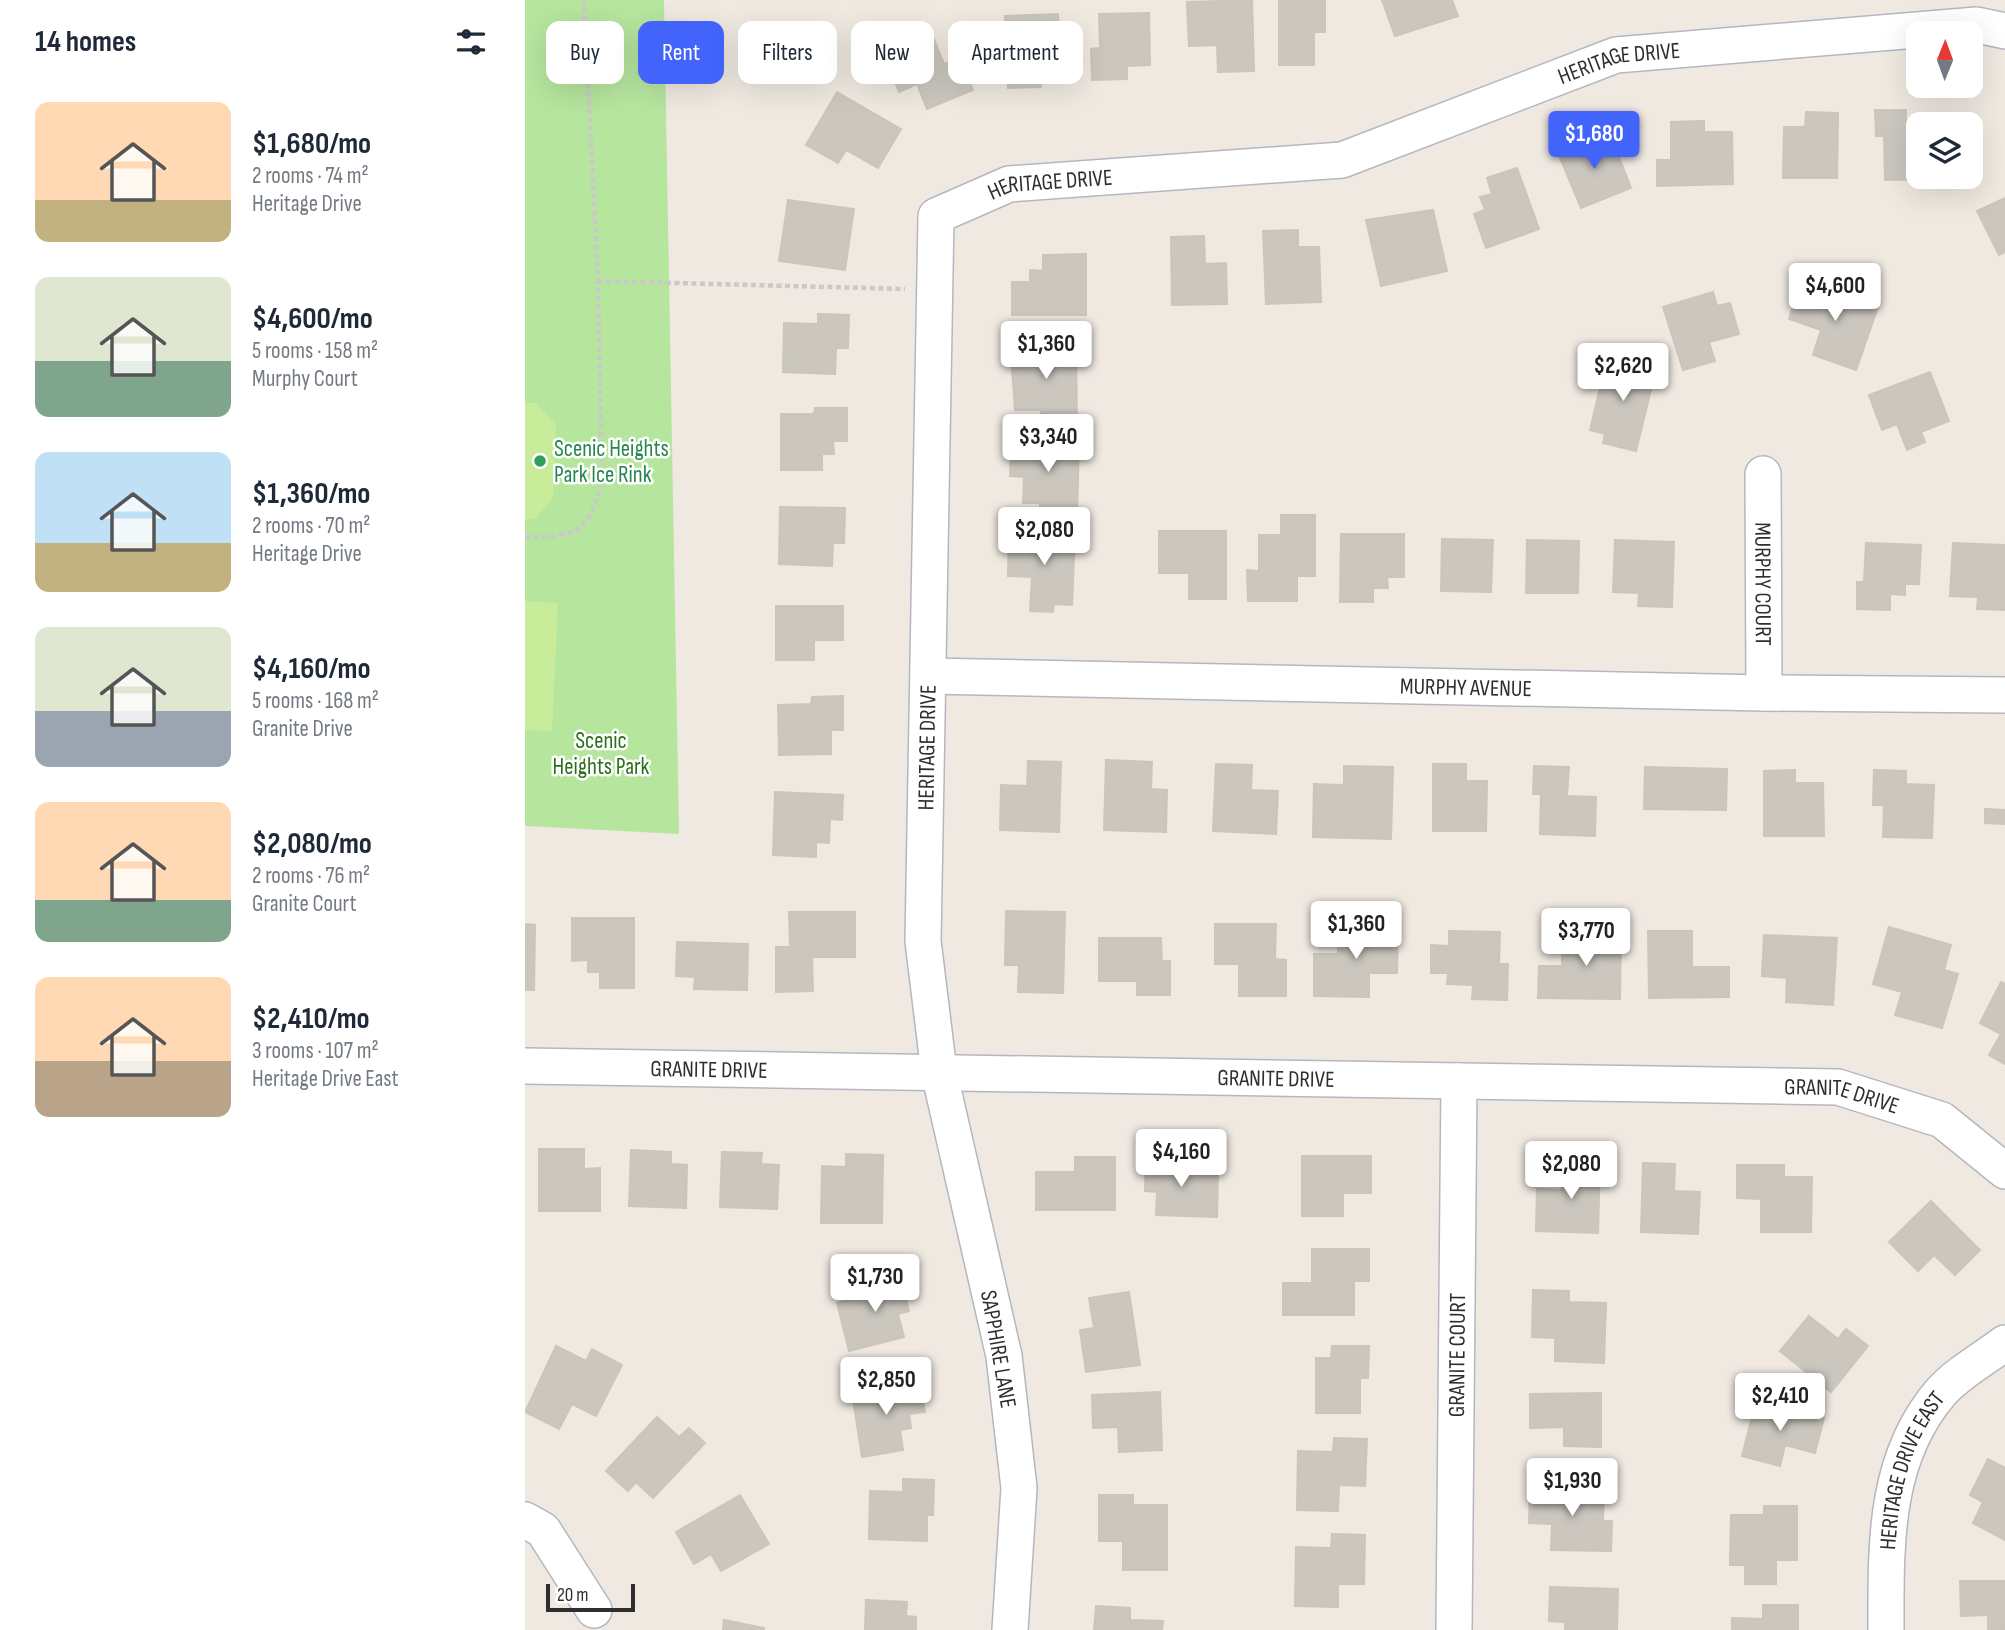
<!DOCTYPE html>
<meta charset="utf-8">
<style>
:root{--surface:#fff;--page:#f6f6f7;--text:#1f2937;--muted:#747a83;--accent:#4264fb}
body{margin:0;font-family:"Sofia Sans Condensed",sans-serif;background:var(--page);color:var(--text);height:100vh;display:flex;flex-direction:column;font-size:26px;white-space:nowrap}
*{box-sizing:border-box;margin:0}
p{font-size:23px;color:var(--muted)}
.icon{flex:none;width:38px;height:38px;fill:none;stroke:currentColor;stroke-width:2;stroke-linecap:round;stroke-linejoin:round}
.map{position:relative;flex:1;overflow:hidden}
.sheet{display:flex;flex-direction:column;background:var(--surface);width:525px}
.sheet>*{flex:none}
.hud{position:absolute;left:21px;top:21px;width:665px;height:63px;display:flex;gap:14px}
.needle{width:46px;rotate:1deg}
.buttons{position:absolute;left:1381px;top:21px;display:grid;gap:14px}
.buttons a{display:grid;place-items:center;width:77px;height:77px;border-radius:14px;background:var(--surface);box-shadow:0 7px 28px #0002;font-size:35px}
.scale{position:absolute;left:21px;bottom:18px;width:89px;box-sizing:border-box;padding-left:7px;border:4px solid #2e2e2e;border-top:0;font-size:19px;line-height:24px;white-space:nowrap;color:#2e2e2e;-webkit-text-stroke:5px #fff;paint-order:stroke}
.price{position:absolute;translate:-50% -60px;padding:0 16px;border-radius:7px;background:#fff;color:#222;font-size:23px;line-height:46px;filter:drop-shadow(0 2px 4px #0008)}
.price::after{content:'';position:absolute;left:50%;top:42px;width:21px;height:16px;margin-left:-10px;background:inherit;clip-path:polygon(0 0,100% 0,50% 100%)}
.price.current{background:var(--accent);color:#fff}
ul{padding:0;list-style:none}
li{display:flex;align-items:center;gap:21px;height:175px;padding:0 35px}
li span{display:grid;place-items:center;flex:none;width:196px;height:140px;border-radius:14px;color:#555}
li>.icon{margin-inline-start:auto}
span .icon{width:84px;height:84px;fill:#fffc;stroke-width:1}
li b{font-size:30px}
h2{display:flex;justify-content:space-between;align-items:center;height:84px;padding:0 35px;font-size:30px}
.tag{padding:0 24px;border-radius:14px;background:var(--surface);box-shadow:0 7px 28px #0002;font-size:24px;line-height:63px}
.tag.current{background:var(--accent);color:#fff}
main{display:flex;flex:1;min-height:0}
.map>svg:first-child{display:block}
.green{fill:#b6e59e}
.pitch{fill:#c9ec9a}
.building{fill:#cbc7bf;stroke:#cbc5ba;stroke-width:2}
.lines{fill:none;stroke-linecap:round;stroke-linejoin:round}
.street-casing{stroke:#b4b7c1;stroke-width:38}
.path{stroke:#c9c9c9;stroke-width:4.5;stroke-dasharray:5 3.5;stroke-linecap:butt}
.street{stroke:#fff;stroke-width:35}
.leisure-dot{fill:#2e9e5b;stroke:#fff;stroke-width:2.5}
.labels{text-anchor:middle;stroke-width:5;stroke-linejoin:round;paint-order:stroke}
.street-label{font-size:23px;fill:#2e2e2e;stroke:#fff}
.leisure-label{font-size:23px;fill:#27864d;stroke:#fff;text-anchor:start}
.park-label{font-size:23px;fill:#2c6e1b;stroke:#fff}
</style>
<main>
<section class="sheet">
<h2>14 homes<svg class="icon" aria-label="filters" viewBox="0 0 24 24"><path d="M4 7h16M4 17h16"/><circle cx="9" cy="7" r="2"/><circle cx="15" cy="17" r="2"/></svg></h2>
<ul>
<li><span style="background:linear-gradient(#ffd9b3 70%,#c2b280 0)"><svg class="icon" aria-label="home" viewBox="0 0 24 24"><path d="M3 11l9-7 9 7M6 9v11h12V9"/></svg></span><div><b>$1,680/mo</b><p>2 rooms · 74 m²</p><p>Heritage Drive</p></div></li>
<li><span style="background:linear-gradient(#dfe7d0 60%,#7fa58c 0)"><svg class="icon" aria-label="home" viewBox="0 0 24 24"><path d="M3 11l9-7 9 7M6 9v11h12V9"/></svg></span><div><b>$4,600/mo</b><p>5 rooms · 158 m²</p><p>Murphy Court</p></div></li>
<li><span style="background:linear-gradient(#bfe0f5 65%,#c2b280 0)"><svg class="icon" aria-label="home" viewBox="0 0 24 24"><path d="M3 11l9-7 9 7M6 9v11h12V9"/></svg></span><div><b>$1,360/mo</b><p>2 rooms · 70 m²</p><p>Heritage Drive</p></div></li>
<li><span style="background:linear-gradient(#dfe7d0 60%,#9aa5b1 0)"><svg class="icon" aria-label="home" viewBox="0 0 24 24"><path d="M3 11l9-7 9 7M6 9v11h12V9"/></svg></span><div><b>$4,160/mo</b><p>5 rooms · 168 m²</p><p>Granite Drive</p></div></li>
<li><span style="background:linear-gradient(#ffd9b3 70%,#7fa58c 0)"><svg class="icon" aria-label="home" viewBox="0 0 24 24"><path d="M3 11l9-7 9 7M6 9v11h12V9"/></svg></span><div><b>$2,080/mo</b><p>2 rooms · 76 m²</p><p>Granite Court</p></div></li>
<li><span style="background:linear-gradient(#ffd9b3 60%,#b9a48a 0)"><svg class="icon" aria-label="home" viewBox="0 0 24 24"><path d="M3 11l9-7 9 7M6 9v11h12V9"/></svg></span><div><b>$2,410/mo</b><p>3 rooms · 107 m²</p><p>Heritage Drive East</p></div></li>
</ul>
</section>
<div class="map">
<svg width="1480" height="1630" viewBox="0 0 1480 1630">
<rect width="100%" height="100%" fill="#efe9e1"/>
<polygon class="green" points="0,0 139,0 154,834 0,826"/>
<g class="pitch">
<polygon points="0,403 11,403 31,424 28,498 10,519 0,519"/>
<polygon points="0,601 33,603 27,731 0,730"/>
</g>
<g class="building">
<polygon points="727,0 729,71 693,72 692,45 664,46 662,2"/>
<polygon points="754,0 800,0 800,32 789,32 789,65 754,65"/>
<polygon points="857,0 927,0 933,16 870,36"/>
<polygon points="624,13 625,65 602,66 602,79 567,80 566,49 575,48 574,14"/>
<polygon points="533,14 535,56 514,57 516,87 483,88 480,16"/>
<polygon points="407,35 419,64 435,58 448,90 402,109 392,84 374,92 359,54"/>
<polygon points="312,92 376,129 353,168 321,150 313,163 281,145"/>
<polygon points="1350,110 1381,110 1381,122 1397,121 1398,124 1393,124 1393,177 1419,179 1360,180 1359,136 1351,136"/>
<polygon points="1281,112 1313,113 1312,178 1258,178 1259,127 1280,127"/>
<polygon points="1179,121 1179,132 1207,132 1208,184 1132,186 1132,160 1146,160 1146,122"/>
<polygon points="1056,138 1061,149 1087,139 1106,188 1056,208 1031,148"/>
<polygon points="992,168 1014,229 961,248 949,214 960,210 955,197 967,194 962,178"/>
<polygon points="1480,198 1480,252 1474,255 1452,211"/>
<polygon points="263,200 329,209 320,270 254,261"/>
<polygon points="908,210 922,271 856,286 841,220"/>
<polygon points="773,230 773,247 794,247 796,302 741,304 738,231"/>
<polygon points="679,236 680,264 701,263 702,304 647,305 646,237"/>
<polygon points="561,254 561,315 487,315 487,282 505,282 505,270 518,271 518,255"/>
<polygon points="1277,280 1353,307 1331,370 1288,355 1296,330 1264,319"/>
<polygon points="1188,292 1192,306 1205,303 1214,334 1184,342 1190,361 1158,370 1138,307"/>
<polygon points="293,314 324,315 323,348 311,348 310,374 258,372 259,323 293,324"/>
<polygon points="485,343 551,343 552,425 516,425 516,410 490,410"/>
<polygon points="1082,358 1131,369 1111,451 1078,443 1080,434 1065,430"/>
<polygon points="1405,372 1424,421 1396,432 1400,442 1382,450 1372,424 1357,430 1344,395"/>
<polygon points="290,408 322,408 322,441 308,441 309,454 297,454 297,470 256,470 256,414 289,414"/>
<polygon points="486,440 554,442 552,514 515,513 515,503 498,503 499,477 485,476"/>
<polygon points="255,507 320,508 319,543 308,543 307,566 254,564"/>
<polygon points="756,515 790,515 790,576 772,576 772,601 723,601 722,570 734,571 734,535 756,535"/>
<polygon points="634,531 701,531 701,599 664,599 664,573 634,573"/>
<polygon points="484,532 550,535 547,605 529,604 528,612 505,611 507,577 483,576"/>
<polygon points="816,534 879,534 879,577 862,577 863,588 848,588 848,602 815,602"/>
<polygon points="917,539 968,540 966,592 916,591"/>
<polygon points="1002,540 1054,541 1053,593 1001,593"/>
<polygon points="1090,540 1149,542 1147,607 1113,606 1114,593 1088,592"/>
<polygon points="1341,543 1396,545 1394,584 1380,584 1380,595 1365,594 1365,610 1332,609 1332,582 1339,582"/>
<polygon points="1428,543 1480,545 1480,610 1452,609 1453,597 1425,596"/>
<polygon points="251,606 318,606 318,640 289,640 289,660 251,660"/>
<polygon points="318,696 318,730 306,730 306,754 254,755 253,705 286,704 287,697"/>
<polygon points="581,760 627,762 626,789 642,790 641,832 579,830"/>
<polygon points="503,761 536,762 534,832 475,830 476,785 502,786"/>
<polygon points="691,764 727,765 726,790 753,791 751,834 688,831"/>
<polygon points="908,764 941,764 941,781 962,781 961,831 908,831"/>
<polygon points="819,766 868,767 866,839 788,837 789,784 819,785"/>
<polygon points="1009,766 1044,767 1042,796 1071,797 1070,836 1015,834 1016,794 1008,794"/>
<polygon points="1120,767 1202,769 1201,810 1119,809"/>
<polygon points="1270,770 1270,783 1298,783 1299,836 1239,836 1239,771"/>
<polygon points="1349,770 1381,771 1381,784 1409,785 1407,838 1358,837 1359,805 1348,805"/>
<polygon points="250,792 318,795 317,820 305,819 304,843 291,842 291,857 248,855"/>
<polygon points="1460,809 1480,810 1480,824 1460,823"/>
<polygon points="481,911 540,912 538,993 493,992 494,965 480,965"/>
<polygon points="264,912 330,912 330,957 287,957 288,991 251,992 251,947 265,947"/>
<polygon points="47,918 109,918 109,988 75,988 75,972 63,972 63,960 47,961"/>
<polygon points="0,924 10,925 9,990 0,990"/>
<polygon points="690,924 751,924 750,959 761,960 761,996 714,996 714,964 690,964"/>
<polygon points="813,927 873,927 872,973 844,973 844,997 789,996 789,954 813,954"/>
<polygon points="1364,927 1426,945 1419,970 1433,974 1417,1028 1370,1015 1377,992 1348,984"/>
<polygon points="1050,930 1096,930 1095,999 1013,998 1014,966 1037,966 1037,947 1050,947"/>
<polygon points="924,931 975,932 974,964 983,964 982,1000 947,999 948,985 922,984 923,973 906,973 906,945 924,946"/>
<polygon points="1123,931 1167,931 1167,967 1204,967 1204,997 1124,998"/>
<polygon points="1239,935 1312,938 1308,1005 1261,1002 1262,978 1237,976"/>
<polygon points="574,938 636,938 637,961 645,961 645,995 612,995 612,981 574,981"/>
<polygon points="152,942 223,944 222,990 169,989 170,977 151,976"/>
<polygon points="1476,982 1480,984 1480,1064 1464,1055 1476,1034 1455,1023"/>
<polygon points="14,1149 59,1149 59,1169 75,1168 75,1211 14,1211"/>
<polygon points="106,1150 146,1152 146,1164 162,1165 161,1208 104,1206"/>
<polygon points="197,1152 237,1153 236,1164 254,1165 252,1209 195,1207"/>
<polygon points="321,1154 358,1155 357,1223 296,1223 297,1166 321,1167"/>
<polygon points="621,1156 655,1157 655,1174 693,1175 692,1217 631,1215 632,1192 620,1191"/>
<polygon points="777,1156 846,1156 846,1193 818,1193 818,1216 777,1216"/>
<polygon points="550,1157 590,1157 590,1210 511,1210 511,1172 550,1172"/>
<polygon points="1038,1162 1075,1162 1073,1233 1011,1231 1012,1189 1037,1190"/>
<polygon points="1118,1163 1150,1164 1149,1191 1175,1192 1173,1234 1116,1232"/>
<polygon points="1212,1165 1259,1165 1259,1177 1287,1177 1286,1232 1236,1232 1236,1199 1212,1198"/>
<polygon points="1406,1201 1455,1250 1430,1275 1409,1255 1393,1271 1364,1242"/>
<polygon points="787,1249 844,1249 844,1281 829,1281 829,1315 758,1315 758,1283 787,1283"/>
<polygon points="374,1274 384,1311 373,1314 379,1337 324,1351 312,1303 344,1295 340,1283"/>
<polygon points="1008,1290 1044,1291 1044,1302 1081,1303 1079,1363 1030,1361 1030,1338 1007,1337"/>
<polygon points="604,1292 615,1365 561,1372 555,1330 569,1328 564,1298"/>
<polygon points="1284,1316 1313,1339 1321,1329 1343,1346 1306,1392 1255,1351"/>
<polygon points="31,1346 61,1361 67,1349 97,1365 71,1416 47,1404 34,1429 0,1412"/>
<polygon points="807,1346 844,1346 843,1378 835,1378 835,1413 791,1413 791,1358 806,1358"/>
<polygon points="395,1383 400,1412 384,1414 386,1428 375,1430 378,1450 337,1457 327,1393"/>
<polygon points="635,1392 637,1450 594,1452 593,1427 568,1428 567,1395"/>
<polygon points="1076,1393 1076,1447 1039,1446 1039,1427 1005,1428 1005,1394"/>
<polygon points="1231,1401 1299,1418 1290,1453 1260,1445 1255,1466 1217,1456"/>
<polygon points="132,1417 154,1437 164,1428 180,1443 128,1498 111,1482 103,1491 81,1471"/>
<polygon points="809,1438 842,1439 840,1486 814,1485 813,1511 772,1510 773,1451 808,1452"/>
<polygon points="1463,1459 1480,1468 1480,1540 1448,1523 1458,1502 1445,1495"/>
<polygon points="378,1479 409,1480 408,1515 402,1515 402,1541 344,1539 345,1491 378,1492"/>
<polygon points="1005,1488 1079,1491 1078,1521 1087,1521 1086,1551 1026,1550 1027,1524 1004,1523"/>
<polygon points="215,1495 244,1544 196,1571 186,1554 169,1564 151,1532"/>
<polygon points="574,1495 608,1495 608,1505 642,1505 642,1570 598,1570 598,1541 574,1541"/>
<polygon points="1239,1506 1272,1506 1272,1560 1251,1560 1251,1584 1220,1584 1220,1565 1205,1565 1206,1515 1239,1515"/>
<polygon points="807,1534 840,1535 839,1584 813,1584 813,1607 770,1606 771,1547 806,1548"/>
<polygon points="1435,1581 1480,1581 1480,1630 1463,1630 1463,1615 1436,1616"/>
<polygon points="1025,1587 1093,1589 1092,1630 1040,1630 1040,1622 1024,1621"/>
<polygon points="341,1600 382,1602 381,1616 391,1617 391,1630 340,1630"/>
<polygon points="1238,1605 1273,1605 1273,1630 1207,1630 1207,1618 1238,1619"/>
<polygon points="571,1606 605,1608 605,1620 638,1621 637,1630 569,1630"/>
<polygon points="199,1620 239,1628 239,1630 198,1630"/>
</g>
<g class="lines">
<defs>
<g id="street">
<path id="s1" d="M1238,474L1239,693"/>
<path id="s2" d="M404,676L1239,693L1480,695"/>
<path id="s3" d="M0,1066L1313,1087L1417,1120L1480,1171"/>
<polyline points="0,1520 18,1530 69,1610"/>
<path id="s4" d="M485,1630L494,1488L479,1356L414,1072L398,941L411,216L484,184L817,160L1091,55L1452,25L1480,31"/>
<path id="s5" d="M929,1630L934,1081"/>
<path id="s6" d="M1361,1630C1361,1547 1358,1459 1416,1392C1433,1373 1460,1358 1480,1343"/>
</g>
</defs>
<use href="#street" class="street-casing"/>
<g class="path">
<polyline points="73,281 380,289"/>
<path d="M0,537C51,537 64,533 77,481L73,281L59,0"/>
</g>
<use href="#street" class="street"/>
</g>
<circle class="leisure-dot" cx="15" cy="461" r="7"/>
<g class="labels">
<g class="street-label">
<text dy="8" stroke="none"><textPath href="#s4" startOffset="2132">HERITAGE DRIVE</textPath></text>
<text dy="8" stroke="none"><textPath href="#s4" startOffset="1544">HERITAGE DRIVE</textPath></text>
<text dy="8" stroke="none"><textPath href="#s1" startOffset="110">MURPHY COURT</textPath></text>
<text dy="8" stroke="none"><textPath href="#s2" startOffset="537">MURPHY AVENUE</textPath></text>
<text dy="8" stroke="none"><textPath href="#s4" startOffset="892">HERITAGE DRIVE</textPath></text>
<text dy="8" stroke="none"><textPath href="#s3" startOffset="184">GRANITE DRIVE</textPath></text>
<text dy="8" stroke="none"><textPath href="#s3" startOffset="751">GRANITE DRIVE</textPath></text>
<text dy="8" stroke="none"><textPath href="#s3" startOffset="1318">GRANITE DRIVE</textPath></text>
<text transform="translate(474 1349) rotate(80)" y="8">SAPPHIRE LANE</text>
<text dy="8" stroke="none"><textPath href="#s5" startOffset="275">GRANITE COURT</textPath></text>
<text dy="8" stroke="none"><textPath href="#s6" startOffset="164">HERITAGE DRIVE EAST</textPath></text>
</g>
<g class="leisure-label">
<text x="29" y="456">Scenic Heights<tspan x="29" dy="26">Park Ice Rink</tspan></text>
</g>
<g class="park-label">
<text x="76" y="748">Scenic<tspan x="76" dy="26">Heights Park</tspan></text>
</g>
</g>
</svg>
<div class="buttons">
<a><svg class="needle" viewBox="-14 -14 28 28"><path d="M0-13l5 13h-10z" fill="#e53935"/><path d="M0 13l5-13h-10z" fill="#747a83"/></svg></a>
<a><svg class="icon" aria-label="layers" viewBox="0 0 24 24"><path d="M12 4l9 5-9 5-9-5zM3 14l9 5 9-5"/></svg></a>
</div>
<div class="scale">20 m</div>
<b class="price current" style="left:1069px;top:171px">$1,680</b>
<b class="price" style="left:1310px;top:323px">$4,600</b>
<b class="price" style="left:521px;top:381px">$1,360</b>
<b class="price" style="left:1098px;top:403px">$2,620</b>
<b class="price" style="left:523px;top:474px">$3,340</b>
<b class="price" style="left:519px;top:567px">$2,080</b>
<b class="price" style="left:831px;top:961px">$1,360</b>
<b class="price" style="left:1061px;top:968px">$3,770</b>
<b class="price" style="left:656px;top:1189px">$4,160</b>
<b class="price" style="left:1046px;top:1201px">$2,080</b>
<b class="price" style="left:350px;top:1314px">$1,730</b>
<b class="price" style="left:361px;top:1417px">$2,850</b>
<b class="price" style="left:1255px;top:1433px">$2,410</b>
<b class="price" style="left:1047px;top:1518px">$1,930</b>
<div class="hud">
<a class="tag">Buy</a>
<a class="tag current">Rent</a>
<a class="tag">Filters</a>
<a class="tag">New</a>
<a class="tag">Apartment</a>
</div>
</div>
</main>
